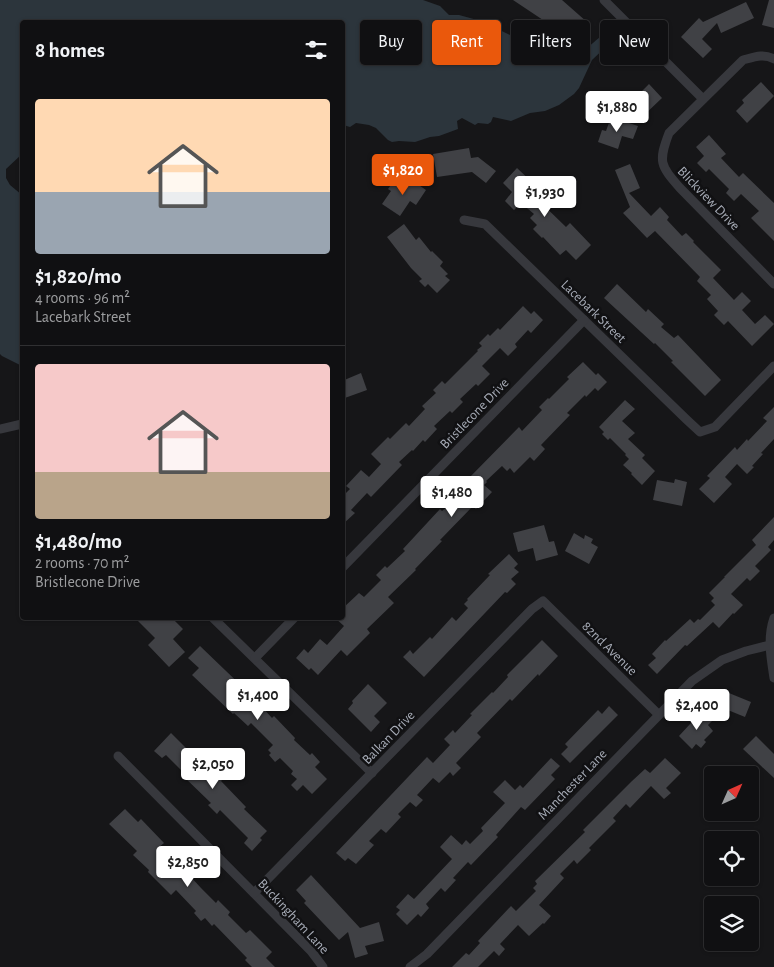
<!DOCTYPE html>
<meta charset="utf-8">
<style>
:root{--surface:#101012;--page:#1e1e20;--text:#f1f3f6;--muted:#9c9d9f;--line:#303032;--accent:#ea580c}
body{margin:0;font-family:"Alegreya Sans",sans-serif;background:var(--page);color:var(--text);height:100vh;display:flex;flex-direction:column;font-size:19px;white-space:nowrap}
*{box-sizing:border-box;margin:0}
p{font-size:16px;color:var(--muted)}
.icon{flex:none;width:28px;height:28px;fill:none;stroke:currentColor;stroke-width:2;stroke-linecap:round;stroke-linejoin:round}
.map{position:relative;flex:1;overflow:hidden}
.details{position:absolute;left:20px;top:20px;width:325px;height:600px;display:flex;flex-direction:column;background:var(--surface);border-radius:5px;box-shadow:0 1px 4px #0004,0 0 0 1px var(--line)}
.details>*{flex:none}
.guide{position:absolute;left:360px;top:20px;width:339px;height:45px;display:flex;gap:10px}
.needle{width:32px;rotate:45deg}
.controls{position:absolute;left:704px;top:766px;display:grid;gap:10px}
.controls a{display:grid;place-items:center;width:55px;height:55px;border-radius:5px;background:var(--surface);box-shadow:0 1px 4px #0004,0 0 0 1px var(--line);font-size:25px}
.price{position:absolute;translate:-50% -42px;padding:0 11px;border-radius:5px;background:#fff;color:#222;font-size:16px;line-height:32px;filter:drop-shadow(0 1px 2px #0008)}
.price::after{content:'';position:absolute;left:50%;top:30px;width:15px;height:11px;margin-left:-8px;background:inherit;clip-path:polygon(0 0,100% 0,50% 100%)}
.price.active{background:var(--accent);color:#fff}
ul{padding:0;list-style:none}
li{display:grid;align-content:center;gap:10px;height:265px;padding:0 15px}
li+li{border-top:1px solid var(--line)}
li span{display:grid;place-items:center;height:155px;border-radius:5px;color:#555}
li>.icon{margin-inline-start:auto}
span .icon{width:90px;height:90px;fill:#fffc;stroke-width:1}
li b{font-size:21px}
h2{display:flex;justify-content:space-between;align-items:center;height:60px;padding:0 15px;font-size:21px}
.tag{padding:0 18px;border-radius:5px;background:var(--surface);box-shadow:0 1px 4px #0004,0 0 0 1px var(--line);font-size:18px;line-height:45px}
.tag.active{background:var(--accent);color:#fff}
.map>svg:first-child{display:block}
.water{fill:#2c353c}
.building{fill:#404145}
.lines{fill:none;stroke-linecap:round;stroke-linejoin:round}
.street{stroke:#37383d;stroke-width:9}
.labels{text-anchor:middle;stroke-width:5;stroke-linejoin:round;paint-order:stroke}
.street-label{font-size:14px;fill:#a8adb8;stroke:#111113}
</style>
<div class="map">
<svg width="774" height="967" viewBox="0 0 774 967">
<rect width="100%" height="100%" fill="#161618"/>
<path class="water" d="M0,0H423L440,6L449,15H459L481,21L558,58C575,60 588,47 600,37C604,36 607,39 609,42V44L592,60L579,88L574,94L559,105L545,111L530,113L511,121L493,117L491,122L488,124L478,123L475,125L462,118L457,121L458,129L439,136L430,137L415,142L399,141L392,142L388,140L376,128L369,125L356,123L350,127L343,125L342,22H22V154L6,169V178L10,185L22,195V366L2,356L0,354Z"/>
<g class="building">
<polygon points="513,0 562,0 587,22 583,26 585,27 574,39 560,27 558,30"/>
<polygon points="769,0 774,0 774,28 762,25"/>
<polygon points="746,2 754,18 721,33 717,23 702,39 712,49 703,58 681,37 699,18 703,22"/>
<polygon points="761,82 774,96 747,123 736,111 744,103 742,100"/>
<polygon points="649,84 662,98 642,117 631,106 637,100 635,98"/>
<polygon points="611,117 638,126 633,139 622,136 618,149 598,142 602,130 606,131"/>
<polygon points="709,135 726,154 721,158 739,177 743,173 774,203 774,241 751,218 759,211 741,194 734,201 726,193 729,189 709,169 706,172 697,163 704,156 696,147"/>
<polygon points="469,148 471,158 478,157 496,171 486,183 472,172 437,177 433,154"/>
<polygon points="630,164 640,188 629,193 651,216 660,207 669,217 667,220 682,236 686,233 694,241 693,242 721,270 713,278 734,300 742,292 751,301 742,310 755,324 765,315 774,324 752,346 728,321 724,325 714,315 718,311 707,299 711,295 697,281 700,277 655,231 647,238 623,213 630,207 615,170"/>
<polygon points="517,168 537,187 531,193 566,227 570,223 591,245 576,260 566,250 560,255 543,237 542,238 533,229 537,225 530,218 534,214 521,203 514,210 505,201 512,192 503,183"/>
<polygon points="401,177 412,184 413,181 426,190 416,205 410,201 400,216 382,204 391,191 388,189 393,182 396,184"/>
<polygon points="404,224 416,240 419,237 431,252 432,251 443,262 440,266 448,274 445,276 450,280 437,293 428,284 425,287 419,281 422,279 411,268 387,237"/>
<polygon points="617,284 646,312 648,309 664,324 661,327 674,338 678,335 721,380 705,396 671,362 673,361 655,343 654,344 604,298"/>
<polygon points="523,306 531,314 534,311 543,320 531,333 528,330 515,344 517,347 508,356 500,348 482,366 490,374 478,386 476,384 460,399 463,402 452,413 450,411 434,426 437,429 425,442 423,440 413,451 412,450 399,462 402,465 371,497 367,493 351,510 355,513 342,525 342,497 350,489 346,486 361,470 369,477 381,464 371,454 388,437 390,439 406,423 409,426 425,409 422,406 436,393 433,390 442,381 445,384 478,351 477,350 482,346 479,343 488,334 490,336 498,328 500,330"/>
<polygon points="583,362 596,375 598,373 607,382 598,391 595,388 586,397 585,395 567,413 570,415 541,445 545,449 534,461 530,457 514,473 510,468 507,471 502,466 486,481 487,482 484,485 492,492 476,509 473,506 440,540 442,541 415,569 416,570 388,597 394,603 367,629 370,633 347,656 341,650 318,675 311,668 309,670 296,658 304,649 308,653 320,639 327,645 344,626 335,618 342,618 342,609 359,593 364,597 381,580 376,575 385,566 387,568 405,551 403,549 440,509 442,511 449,505 451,507 466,493 464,491 472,483 468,479 519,427 522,431 542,410 539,407 548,398 549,399 569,379 567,377"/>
<polygon points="361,373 367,390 342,399 342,381"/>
<polygon points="625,400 635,409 622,421 635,433 628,439 645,455 642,458 655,471 642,485 631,474 632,473 623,465 629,459 625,455 626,454 610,438 608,440 602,434 604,432 599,427"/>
<polygon points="774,407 774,439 761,453 763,454 752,466 754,467 747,474 737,464 725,477 732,484 714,503 699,489 710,478 707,476 735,447 737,450 747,439 748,441 767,421 763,418"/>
<polygon points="675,479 687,482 682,506 653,500 657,480 674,483"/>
<polygon points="774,517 774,540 768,547 771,550 755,566 760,571 750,581 747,578 731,594 743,605 734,614 733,613 719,628 713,622 687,646 685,645 657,674 648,665 656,658 652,654 665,640 666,641 690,619 694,623 698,619 700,620 715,605 711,601 714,598 709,593 725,577 724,577 756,545 752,540"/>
<polygon points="544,525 549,542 554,541 558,555 536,561 533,548 518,552 513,533"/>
<polygon points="574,533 584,539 585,535 593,539 591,543 598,547 589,564 565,551"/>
<polygon points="509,554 518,564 514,568 519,572 511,579 516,584 507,593 505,592 424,677 403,657 410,650 413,654 430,637 432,639 452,617 456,621 468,608 464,604 468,600 467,599 490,575 488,574"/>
<polygon points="135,618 172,618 183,629 173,639 185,652 169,667 148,645 155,638"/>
<polygon points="542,640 558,656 539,676 538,674 512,701 510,699 477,733 481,737 456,763 461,768 453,776 450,772 439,783 433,778 417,795 423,800 416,807 410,802 398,814 401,817 386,833 381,829 369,841 374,845 356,864 348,858 345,861 336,853 427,757 433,763 450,745 444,739 453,730 455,733 472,715 470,714 492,692 493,693 508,677 507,675"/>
<polygon points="200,646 251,695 272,718 274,716 295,738 294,740 310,755 312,753 320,762 315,767 327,779 312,794 303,785 297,791 291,785 297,779 291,774 293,771 280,758 275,762 269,755 271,753 268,750 273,745 251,723 248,726 234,713 233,714 192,675 199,668 188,658"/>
<polygon points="368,684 387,703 374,716 380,722 371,732 348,709 353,703 352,701"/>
<polygon points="724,691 751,702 745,717 718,706"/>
<polygon points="609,706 618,715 570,763 561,754 568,747 565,744 598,710 602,714"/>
<polygon points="702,711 712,721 708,725 713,731 704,740 706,742 701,748 696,744 692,749 679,736"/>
<polygon points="171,733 191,753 189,755 205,771 208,768 213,772 216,768 225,777 221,781 246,807 244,809 267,831 260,838 262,840 252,851 244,843 248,838 220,810 217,814 208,805 211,803 182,775 184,773 166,755 162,758 154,751"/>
<polygon points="756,736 774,754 774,778 743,749"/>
<polygon points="551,758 560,766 551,775 555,779 525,810 521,807 496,835 498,837 471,865 468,862 453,878 456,880 445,892 441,888 426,904 429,908 421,917 418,914 407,925 396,914 400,910 396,907 408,894 414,899 417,896 452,859 440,847 451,835 462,845 466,840 470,844 483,831 481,828 505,803 493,792 505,780 515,790 520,785 523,788"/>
<polygon points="665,758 681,773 666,788 671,793 664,799 651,786 630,808 626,804 613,818 616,821 589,848 591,850 577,864 574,860 560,874 564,878 539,905 551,916 544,924 543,923 529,936 518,925 500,944 505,949 499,956 494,951 478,967 452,967 466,953 469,955 480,943 478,941 511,906 516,911 536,891 533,888 537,884 535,881 585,832 583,830 632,781 645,769 650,773"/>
<polygon points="125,809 138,822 141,819 164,843 158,848 178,868 183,862 192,872 189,875 201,888 216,903 218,900 230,912 228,915 246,933 250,930 272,952 266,958 275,967 252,967 245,960 247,958 214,924 212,926 205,918 201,921 194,913 196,911 176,890 171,895 148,872 149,870 133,855 137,851 109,824"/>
<polygon points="311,875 360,928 379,922 384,941 365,946 368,954 355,958 348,932 339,940 304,903 306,901 296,890"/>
</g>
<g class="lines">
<g class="street">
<polyline points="604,0 703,99"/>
<path d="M774,59C764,53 754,57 743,60L669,133C658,162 660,165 680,188L774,284"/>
<polyline points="464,220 485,224 686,419 700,432 715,427 774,366"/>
<polyline points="0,429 22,424"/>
<polyline points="342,568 584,320"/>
<polyline points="213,618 372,773"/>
<path d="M774,618C767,638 771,658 774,678"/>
<polyline points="255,658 294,618"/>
<polyline points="118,756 311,951 323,967"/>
<polyline points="254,893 532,609 543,601 658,714"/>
<polyline points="410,967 427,954 692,681 722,660 746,651 770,645"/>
</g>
</g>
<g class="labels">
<g class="street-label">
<text transform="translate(709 198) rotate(46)" y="5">Blickview Drive</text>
<text transform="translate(594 311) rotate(44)" y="5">Lacebark Street</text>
<text transform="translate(474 413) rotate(-46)" y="5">Bristlecone Drive</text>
<text transform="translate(610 648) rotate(44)" y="5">82nd Avenue</text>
<text transform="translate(388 737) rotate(-46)" y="5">Balkan Drive</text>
<text transform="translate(572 784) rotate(-46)" y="5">Manchester Lane</text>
<text transform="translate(294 916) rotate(47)" y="5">Buckingham Lane</text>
</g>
</g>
</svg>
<div class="controls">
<a><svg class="needle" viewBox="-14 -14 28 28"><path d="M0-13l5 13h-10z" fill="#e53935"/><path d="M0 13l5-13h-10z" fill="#9c9d9f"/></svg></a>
<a><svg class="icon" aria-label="locate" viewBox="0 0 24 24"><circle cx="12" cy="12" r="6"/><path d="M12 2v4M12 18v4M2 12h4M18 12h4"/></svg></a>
<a><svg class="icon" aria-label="layers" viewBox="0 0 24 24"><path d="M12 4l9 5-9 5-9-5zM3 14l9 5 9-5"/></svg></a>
</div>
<b class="price" style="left:617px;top:133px">$1,880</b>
<b class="price active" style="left:403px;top:196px">$1,820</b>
<b class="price" style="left:545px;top:218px">$1,930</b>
<b class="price" style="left:452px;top:518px">$1,480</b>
<b class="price" style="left:258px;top:721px">$1,400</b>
<b class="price" style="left:697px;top:731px">$2,400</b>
<b class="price" style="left:213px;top:790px">$2,050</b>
<b class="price" style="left:188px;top:888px">$2,850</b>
<div class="guide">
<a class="tag">Buy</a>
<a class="tag active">Rent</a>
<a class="tag">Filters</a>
<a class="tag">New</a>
</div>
<section class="details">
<h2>8 homes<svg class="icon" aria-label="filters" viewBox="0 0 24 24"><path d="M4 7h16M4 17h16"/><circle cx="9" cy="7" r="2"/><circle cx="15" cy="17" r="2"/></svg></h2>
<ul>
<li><span style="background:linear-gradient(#ffd9b3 60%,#9aa5b1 0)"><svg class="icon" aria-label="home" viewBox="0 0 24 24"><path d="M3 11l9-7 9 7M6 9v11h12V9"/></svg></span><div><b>$1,820/mo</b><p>4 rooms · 96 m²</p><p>Lacebark Street</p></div></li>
<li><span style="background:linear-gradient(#f6c9c9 70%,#b9a48a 0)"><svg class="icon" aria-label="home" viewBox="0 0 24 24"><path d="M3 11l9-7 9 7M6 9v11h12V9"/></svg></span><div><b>$1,480/mo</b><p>2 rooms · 70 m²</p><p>Bristlecone Drive</p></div></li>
</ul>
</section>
</div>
